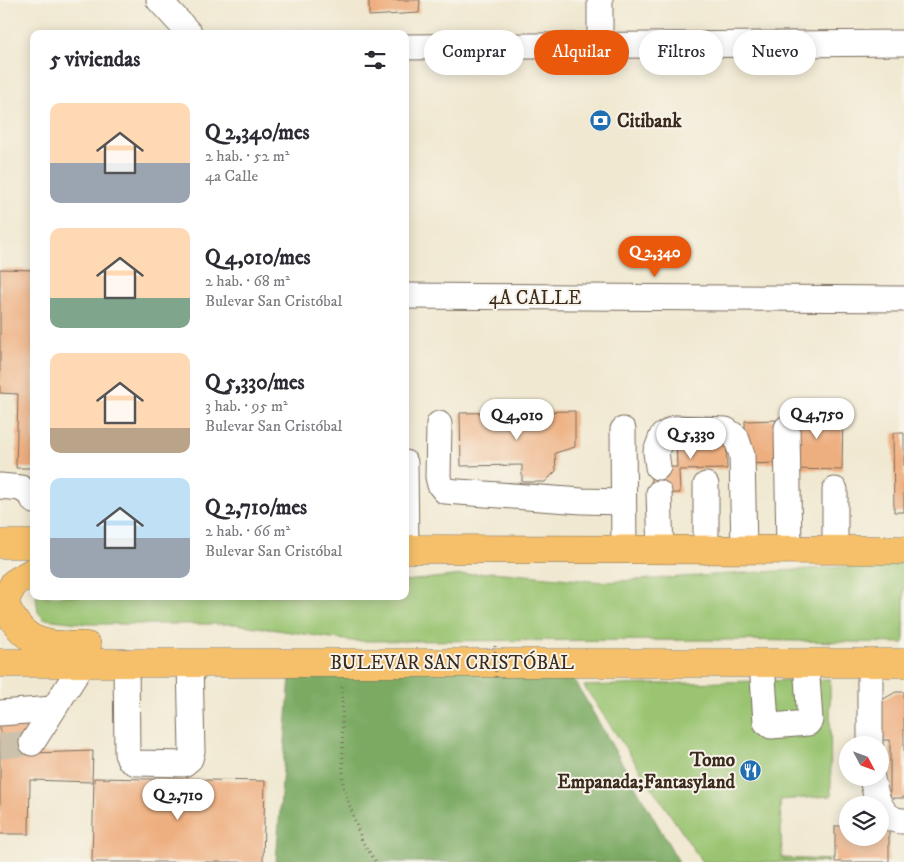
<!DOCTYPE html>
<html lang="es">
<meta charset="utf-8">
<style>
:root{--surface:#fff;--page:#f7f7f7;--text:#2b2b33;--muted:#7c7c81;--accent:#ea580c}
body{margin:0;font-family:"IM FELL DW Pica",serif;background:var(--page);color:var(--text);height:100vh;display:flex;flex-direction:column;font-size:19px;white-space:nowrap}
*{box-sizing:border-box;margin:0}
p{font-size:16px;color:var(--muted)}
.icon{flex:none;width:28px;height:28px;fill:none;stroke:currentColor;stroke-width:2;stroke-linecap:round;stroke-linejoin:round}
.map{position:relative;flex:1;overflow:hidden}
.sheet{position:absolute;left:30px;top:30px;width:379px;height:570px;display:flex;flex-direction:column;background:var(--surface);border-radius:10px;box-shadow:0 2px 12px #0003}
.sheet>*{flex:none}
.hud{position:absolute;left:424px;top:30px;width:405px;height:45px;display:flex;gap:10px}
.needle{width:32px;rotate:131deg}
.fabs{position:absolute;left:839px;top:736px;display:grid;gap:10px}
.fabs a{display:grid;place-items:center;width:50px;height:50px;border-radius:50%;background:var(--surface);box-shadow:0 2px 12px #0003;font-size:25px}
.price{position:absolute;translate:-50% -42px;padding:0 11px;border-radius:18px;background:#fff;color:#222;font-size:16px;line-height:32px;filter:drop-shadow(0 1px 2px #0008)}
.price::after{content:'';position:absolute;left:50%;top:30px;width:15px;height:11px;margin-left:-8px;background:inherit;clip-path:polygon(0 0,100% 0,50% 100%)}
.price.active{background:var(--accent);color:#fff}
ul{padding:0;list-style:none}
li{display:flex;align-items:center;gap:15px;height:125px;padding:0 20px}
li span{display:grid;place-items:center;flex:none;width:140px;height:100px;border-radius:10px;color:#555}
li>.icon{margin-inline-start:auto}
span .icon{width:60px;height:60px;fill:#fffc;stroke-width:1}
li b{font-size:21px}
h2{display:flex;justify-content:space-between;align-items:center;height:60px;padding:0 20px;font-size:21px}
.pill{padding:0 18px;border-radius:22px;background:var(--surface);box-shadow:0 2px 12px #0003;font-size:18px;line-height:45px}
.pill.active{background:var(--accent);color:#fff}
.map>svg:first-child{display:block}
.green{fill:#9ac471;stroke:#6a7748}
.forest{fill:#7baa63;stroke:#5b6a40}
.building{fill:#eeaf80}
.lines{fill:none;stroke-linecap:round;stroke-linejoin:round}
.minor-tunnel{stroke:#ccc2ac;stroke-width:25;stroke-dasharray:25 12;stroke-linecap:butt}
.minor-casing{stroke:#7a6c5c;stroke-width:27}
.major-casing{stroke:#7a6c5c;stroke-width:29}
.path{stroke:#7a6c5c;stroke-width:3;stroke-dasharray:1 4;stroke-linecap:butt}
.minor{stroke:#fff;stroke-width:25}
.major{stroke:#f6c06b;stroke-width:28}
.path-bridge{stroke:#7a6c5c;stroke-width:3;stroke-dasharray:1 4;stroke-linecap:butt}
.labels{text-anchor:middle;stroke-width:4;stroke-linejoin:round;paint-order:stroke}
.poi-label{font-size:19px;font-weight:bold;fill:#3b2a1e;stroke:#f7f3e8;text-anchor:start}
.street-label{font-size:19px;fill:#3b2a1e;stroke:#f7f3e8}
</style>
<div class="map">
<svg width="904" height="862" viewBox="0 0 904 862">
<rect width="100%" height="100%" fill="#f7f3e8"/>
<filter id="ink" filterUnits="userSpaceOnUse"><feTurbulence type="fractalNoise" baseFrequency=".02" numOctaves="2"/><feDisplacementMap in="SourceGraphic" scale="10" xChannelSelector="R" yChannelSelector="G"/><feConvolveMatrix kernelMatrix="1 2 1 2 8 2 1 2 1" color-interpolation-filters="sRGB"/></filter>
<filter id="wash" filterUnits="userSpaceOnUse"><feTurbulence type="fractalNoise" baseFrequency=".0096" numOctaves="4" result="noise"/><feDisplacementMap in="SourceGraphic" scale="20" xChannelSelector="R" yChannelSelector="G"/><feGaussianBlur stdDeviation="1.12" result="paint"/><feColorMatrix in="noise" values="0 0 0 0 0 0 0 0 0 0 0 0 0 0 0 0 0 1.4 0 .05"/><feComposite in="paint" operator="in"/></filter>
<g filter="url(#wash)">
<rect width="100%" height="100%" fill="#f0e8d0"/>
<g class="green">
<polygon points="904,563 904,643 739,640 352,641 236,624 89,624 44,619 38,612 36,596 405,596 405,581 492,572 603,582"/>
<polygon points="830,679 831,796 780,800 782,858 828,860 828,862 702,862 584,686"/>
</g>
<polygon class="forest" points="564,662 679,862 276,862 291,663"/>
<g id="blocks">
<g class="building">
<polygon points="369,0 420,0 419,13 369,16"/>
<polygon points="0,269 34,270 34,468 16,468 18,394 0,393"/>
<polygon points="793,409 843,410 842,470 791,469"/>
<polygon points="575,411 575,447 555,453 556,471 545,482 522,482 522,465 461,466 460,413"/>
<polygon points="776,420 777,463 746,464 745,421"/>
<polygon points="726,433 727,469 679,470 680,493 651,494 651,468 677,467 676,435"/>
<polygon points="893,433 904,433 904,512 894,512"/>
<polygon points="896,692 904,692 904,798 890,798 890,740 877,740 878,702"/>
<polygon points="31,723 33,753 93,751 92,782 30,780 29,834 0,834 0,724"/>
<polygon points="94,778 265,781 263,862 92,862"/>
<polygon points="835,826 848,826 848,838 880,838 880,826 889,826 889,862 835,862"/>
</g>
</g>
</g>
<g filter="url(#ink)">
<use href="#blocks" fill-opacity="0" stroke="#7a6c5c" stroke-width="1"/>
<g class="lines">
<polyline class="minor-tunnel" points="0,746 32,743"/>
<defs>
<g id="minor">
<polyline points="159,0 190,34"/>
<polyline points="600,44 600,0"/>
<polyline points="405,47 904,43"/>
<polyline points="405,296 904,299"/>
<polyline points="439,424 438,477 440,485 445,491 582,501 623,502"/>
<polyline points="787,428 789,549"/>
<polyline points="623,430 624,550"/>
<polyline points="405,463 406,549"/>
<polyline points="658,467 656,452 662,436 675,428 726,430 736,437 742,455 744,549"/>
<polyline points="0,486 21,488 32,496 34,501"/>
<polyline points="659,493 661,550"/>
<polyline points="835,550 835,490"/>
<polyline points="706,551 706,485"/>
<polyline points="126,662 127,754 130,760 136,763 184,764 190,759 192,751 190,663"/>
<polyline points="762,663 766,722 771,726 808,723 810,720 806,663"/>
<polyline points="870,663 870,745"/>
<polyline points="0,713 53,709"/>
<polyline points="32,743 83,663"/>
<path d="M872,778C875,795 882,822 904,821"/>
</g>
<g id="major">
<polyline points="0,544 34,544"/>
<polyline points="405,549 904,550"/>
<path d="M34,571L14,583L4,602C24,647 42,644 87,646"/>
<polyline points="0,663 904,663"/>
</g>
</defs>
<use href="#minor" class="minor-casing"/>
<use href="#major" class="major-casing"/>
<polyline class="path" points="342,687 343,786 362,841 376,862"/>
<use href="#minor" class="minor"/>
<use href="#major" class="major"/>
<polyline class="path-bridge" points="495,646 496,679"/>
</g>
</g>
<defs>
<symbol id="bank-disc" viewBox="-11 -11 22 22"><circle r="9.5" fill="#1f6fb2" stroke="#f7f3e8"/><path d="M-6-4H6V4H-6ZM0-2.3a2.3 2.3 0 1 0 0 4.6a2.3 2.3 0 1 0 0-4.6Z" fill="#fff"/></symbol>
<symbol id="restaurant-disc" viewBox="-11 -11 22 22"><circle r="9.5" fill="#1f6fb2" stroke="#f7f3e8"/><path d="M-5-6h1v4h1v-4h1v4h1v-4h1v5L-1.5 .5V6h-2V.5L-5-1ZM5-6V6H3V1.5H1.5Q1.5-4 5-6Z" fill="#fff"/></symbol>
</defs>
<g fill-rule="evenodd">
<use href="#bank-disc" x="588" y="108" width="25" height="25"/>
<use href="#restaurant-disc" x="738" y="758" width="25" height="25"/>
</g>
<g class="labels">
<g class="poi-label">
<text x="617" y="127">Citibank</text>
<text x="735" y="766" text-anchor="end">Tomo<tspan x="735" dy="22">Empanada;Fantasyland</tspan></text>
</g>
<g class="street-label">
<text x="535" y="304">4A CALLE</text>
<text x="452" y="669">BULEVAR SAN CRISTÓBAL</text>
</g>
</g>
</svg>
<div class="fabs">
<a><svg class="needle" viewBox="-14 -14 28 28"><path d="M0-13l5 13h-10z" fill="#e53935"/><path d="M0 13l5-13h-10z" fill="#7c7c81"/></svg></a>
<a><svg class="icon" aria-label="layers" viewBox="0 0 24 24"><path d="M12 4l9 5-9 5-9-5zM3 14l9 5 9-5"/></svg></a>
</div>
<b class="price active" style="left:655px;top:278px">Q 2,340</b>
<b class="price" style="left:817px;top:440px">Q 4,750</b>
<b class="price" style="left:517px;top:441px">Q 4,010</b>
<b class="price" style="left:691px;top:460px">Q 5,330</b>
<b class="price" style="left:178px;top:821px">Q 2,710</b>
<div class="hud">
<a class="pill">Comprar</a>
<a class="pill active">Alquilar</a>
<a class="pill">Filtros</a>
<a class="pill">Nuevo</a>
</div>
<section class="sheet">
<h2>5 viviendas<svg class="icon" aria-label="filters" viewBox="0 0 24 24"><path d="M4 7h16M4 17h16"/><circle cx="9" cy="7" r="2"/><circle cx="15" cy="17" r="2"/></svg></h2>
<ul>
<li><span style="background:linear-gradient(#ffd9b3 60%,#9aa5b1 0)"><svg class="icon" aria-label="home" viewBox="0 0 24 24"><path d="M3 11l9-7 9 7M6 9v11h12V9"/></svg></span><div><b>Q 2,340/mes</b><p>2 hab. · 52 m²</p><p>4a Calle</p></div></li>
<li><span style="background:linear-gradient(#ffd9b3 70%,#7fa58c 0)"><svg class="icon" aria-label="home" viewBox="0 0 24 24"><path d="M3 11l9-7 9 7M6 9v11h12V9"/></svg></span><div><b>Q 4,010/mes</b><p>2 hab. · 68 m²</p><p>Bulevar San Cristóbal</p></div></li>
<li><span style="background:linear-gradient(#ffd9b3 75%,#b9a48a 0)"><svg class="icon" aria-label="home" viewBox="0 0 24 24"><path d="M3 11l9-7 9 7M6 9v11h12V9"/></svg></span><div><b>Q 5,330/mes</b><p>3 hab. · 95 m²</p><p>Bulevar San Cristóbal</p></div></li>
<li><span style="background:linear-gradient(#bfe0f5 60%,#9aa5b1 0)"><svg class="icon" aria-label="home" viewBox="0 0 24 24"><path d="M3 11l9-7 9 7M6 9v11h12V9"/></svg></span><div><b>Q 2,710/mes</b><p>2 hab. · 66 m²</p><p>Bulevar San Cristóbal</p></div></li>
</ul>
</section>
</div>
